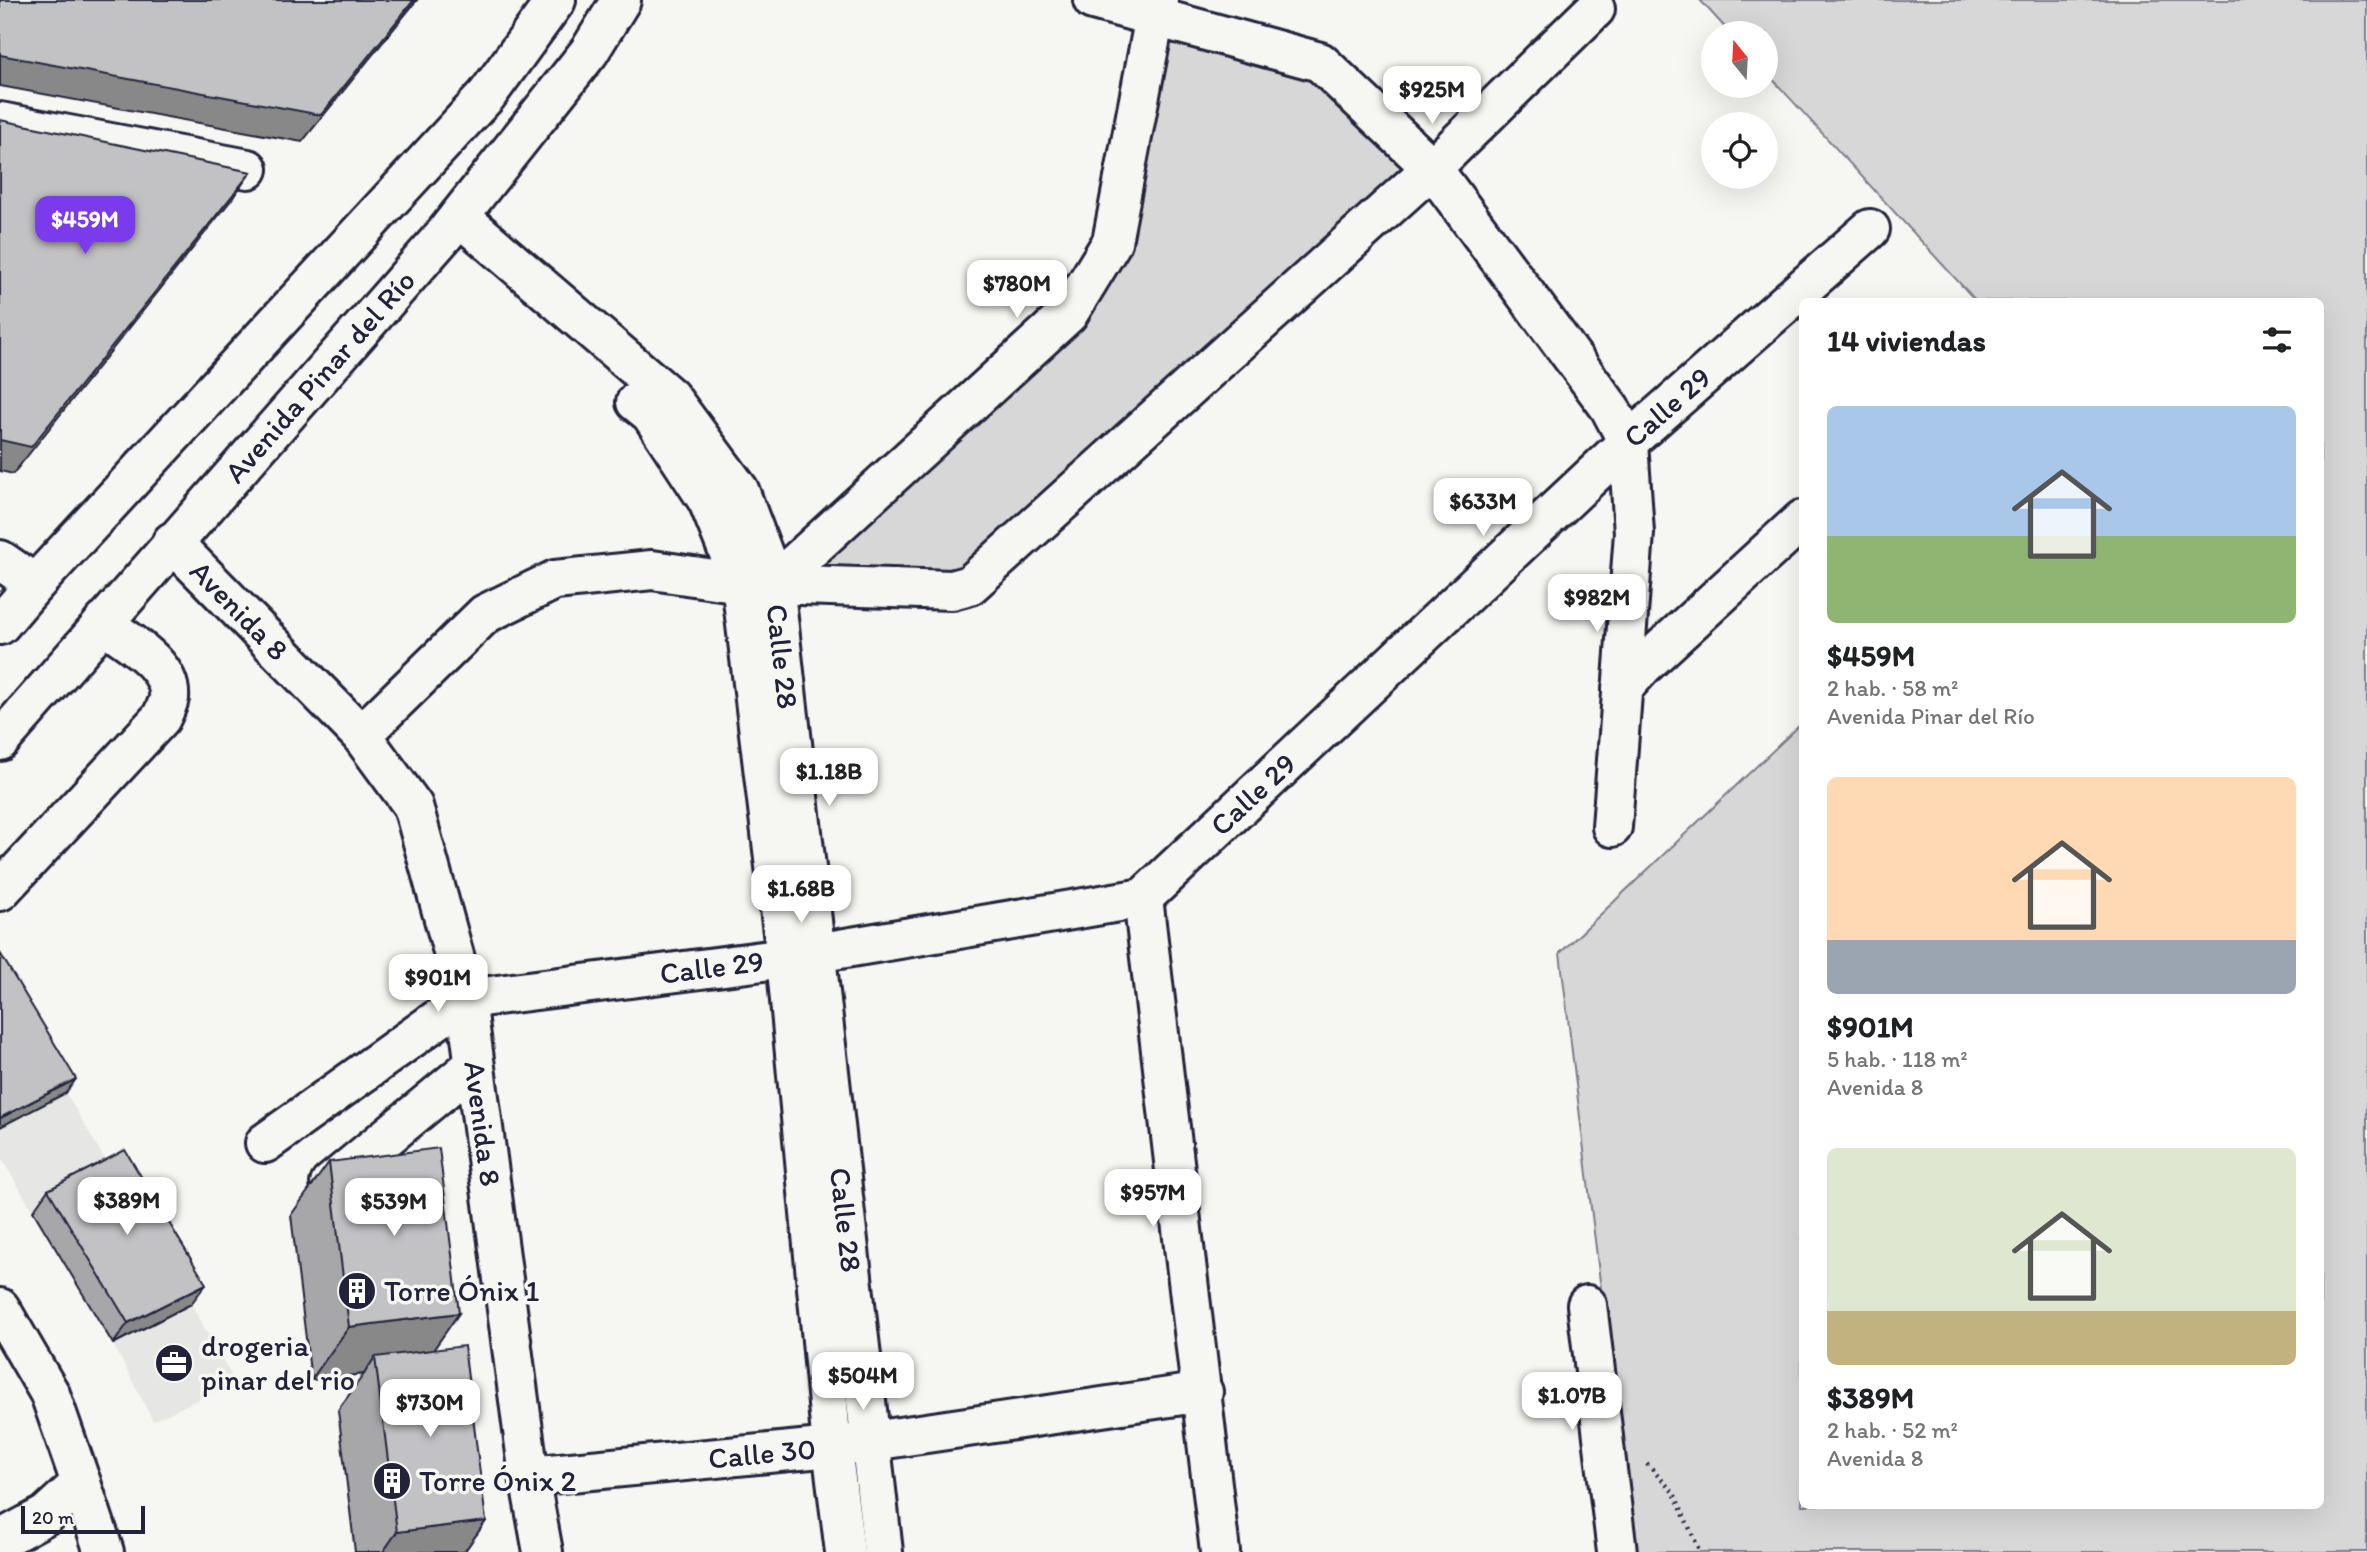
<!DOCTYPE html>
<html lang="es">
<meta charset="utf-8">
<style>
:root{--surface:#fff;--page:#f2f2f2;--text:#202124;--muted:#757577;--accent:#7c3aed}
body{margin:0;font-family:Itim,sans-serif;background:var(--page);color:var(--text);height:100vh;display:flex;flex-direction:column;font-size:26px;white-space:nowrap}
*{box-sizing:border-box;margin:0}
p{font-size:23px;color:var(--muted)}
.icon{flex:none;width:38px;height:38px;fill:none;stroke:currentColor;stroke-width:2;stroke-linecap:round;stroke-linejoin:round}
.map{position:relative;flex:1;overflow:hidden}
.sheet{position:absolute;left:1799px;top:298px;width:525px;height:1211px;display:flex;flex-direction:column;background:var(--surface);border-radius:10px;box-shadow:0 7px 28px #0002}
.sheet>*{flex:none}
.needle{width:46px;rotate:342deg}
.fabs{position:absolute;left:1701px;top:21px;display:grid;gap:14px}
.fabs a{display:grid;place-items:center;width:77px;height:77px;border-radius:50%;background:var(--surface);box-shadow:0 7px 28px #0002;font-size:35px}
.scale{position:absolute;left:21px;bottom:18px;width:124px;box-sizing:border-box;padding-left:7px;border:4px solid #22223b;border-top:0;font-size:19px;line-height:24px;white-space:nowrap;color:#22223b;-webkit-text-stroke:5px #f6f6f2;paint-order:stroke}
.price{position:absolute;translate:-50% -60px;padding:0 16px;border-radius:14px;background:#fff;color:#222;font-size:23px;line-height:46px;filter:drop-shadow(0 2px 4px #0008)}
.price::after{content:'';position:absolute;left:50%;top:42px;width:21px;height:16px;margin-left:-10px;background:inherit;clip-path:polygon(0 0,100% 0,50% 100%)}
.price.current{background:var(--accent);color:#fff}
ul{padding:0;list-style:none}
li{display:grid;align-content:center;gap:14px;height:371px;padding:0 28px}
li span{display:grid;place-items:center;height:217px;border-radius:10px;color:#555}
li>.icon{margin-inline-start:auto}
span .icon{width:126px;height:126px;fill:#fffc;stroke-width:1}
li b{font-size:30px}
h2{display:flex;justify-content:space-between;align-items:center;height:84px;padding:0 28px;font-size:30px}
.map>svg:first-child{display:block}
.built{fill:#e6e6e4}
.green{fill:#d7d7d7;stroke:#7c7c89;stroke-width:2}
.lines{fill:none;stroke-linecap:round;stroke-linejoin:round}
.minor-casing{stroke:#22223b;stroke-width:44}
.major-casing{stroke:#22223b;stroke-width:44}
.path{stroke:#22223b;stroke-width:4.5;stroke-dasharray:2 5;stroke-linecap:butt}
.minor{stroke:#f6f6f2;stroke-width:38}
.major{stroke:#f6f6f2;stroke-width:38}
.wall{fill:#a7a7a9;stroke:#22223b;stroke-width:2}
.shaded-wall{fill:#888889;stroke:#22223b;stroke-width:2}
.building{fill:#c2c2c4;stroke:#22223b;stroke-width:2}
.labels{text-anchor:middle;stroke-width:7;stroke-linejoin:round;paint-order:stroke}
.street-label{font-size:30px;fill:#22223b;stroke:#f6f6f2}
.poi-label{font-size:30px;fill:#22223b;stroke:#f6f6f2;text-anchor:start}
</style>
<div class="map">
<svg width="2367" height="1552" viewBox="0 0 2367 1552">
<rect width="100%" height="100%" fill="#f6f6f2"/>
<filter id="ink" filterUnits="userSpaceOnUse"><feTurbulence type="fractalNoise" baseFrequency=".0143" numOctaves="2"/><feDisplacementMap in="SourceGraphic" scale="14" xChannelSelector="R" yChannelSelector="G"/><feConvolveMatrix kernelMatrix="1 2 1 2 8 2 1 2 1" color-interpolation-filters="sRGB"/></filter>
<g filter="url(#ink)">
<g class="built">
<polygon points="66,1093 111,1170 33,1211 0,1156 0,1127"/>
<polygon points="191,1304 235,1382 153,1421 113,1344"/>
</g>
<g class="green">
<polygon points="1700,0 2367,0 2367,1552 1633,1552 1560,953 1802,723 1802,1505 2320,1505 2320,301 1976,301 1766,72 1766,33 1730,33"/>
<polygon points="1164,32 1312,76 1411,164 964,574 799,568 1079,324"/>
</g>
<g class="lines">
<defs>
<g id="minor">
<polyline points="1093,0 1320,62 1432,168 1610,408 1628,442 1634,533 1612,827"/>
<polyline points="0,122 248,169"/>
<path id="s1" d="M459,216L670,397L739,490L774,583L883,1552"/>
<polyline points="636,402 651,414 708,501 741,583 786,958 832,1447 845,1552"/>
<path id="s2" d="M172,542L361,735L413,806L466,999L529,1476L543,1552"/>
<polyline points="0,560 35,584"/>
<polyline points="774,583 1068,314 1112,242 1158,0"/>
<polyline points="1622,689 1644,665 1802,520"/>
<polyline points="361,735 485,614 555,580 652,570 741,583 952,590 970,585 1432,168 1595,9"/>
<path d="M0,891L161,718C164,712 168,704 169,698C172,664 126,641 103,623"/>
<polyline points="1143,898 1220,1552"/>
<path id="s3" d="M265,1143L466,999L786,958L1143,898L1628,442L1870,229"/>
<polyline points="330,1184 474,1065"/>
<polyline points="1587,1305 1617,1552"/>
<polyline points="0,1308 50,1394 81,1483 46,1515 0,1540"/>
<path id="s4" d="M529,1476L832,1447L1203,1392"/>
<polyline points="81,1483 104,1552"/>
</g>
<g id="major">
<polyline points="0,625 35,584 487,95 556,0"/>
<path id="s5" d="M0,741L444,235L589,52L621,0"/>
</g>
</defs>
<use href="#minor" class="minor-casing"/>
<use href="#major" class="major-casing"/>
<polyline class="path" points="1647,1464 1674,1493 1700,1552"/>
<use href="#minor" class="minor"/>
<use href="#major" class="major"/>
</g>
<g class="wall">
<polygon points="329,1162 459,1313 433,1350 486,1521 464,1552 355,1552 338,1410 364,1374 311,1380 291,1215"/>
<polygon points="48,1190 191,1304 113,1344 33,1211"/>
</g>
<g class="shaded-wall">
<polygon points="417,0 302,142 0,86 0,55"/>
<polygon points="251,172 232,199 13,474 0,471 0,440"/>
<polygon points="76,1079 66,1093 0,1127 0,1118"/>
<polygon points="206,1284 191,1304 113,1344 128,1323"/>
<polygon points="459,1313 422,1366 375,1357 364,1374 311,1380 349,1327"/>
<polygon points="486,1521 464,1552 383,1552 397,1532"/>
</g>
<g class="building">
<polygon points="0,0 414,0 321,115 0,55"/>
<polygon points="0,120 251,172 31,447 0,440"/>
<polygon points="0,953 76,1079 0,1118"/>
<polygon points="439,1148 459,1313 349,1327 329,1162"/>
<polygon points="125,1150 206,1284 128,1323 48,1190"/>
<polygon points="464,1346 486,1521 397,1532 375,1357"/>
</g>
</g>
<defs>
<symbol id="building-disc" viewBox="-11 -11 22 22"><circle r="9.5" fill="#22223b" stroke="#f6f6f2"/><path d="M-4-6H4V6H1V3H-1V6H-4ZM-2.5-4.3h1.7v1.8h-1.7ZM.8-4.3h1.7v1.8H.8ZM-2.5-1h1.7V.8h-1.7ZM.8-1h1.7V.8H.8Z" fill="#fff"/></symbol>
<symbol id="office-disc" viewBox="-11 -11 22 22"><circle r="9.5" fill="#22223b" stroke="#f6f6f2"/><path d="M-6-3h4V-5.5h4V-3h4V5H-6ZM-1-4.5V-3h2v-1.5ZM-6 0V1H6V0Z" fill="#fff"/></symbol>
</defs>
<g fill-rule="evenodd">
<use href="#building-disc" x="335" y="1269" width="44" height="44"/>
<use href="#office-disc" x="152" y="1341" width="44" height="44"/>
<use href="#building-disc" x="370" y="1459" width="44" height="44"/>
</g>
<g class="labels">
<g class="street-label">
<text dy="10" stroke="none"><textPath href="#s5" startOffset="485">Avenida Pinar del Río</textPath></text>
<text dy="10" stroke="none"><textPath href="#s3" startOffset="1650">Calle 29</textPath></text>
<text dy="10" stroke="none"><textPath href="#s2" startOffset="96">Avenida 8</textPath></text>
<text dy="10" stroke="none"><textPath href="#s1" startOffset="567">Calle 28</textPath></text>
<text dy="10" stroke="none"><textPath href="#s3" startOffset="1083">Calle 29</textPath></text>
<text dy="10" stroke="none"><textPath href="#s3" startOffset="495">Calle 29</textPath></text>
<text dy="10" stroke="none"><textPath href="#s2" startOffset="684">Avenida 8</textPath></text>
<text dy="10" stroke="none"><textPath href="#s1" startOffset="1134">Calle 28</textPath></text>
<text dy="10" stroke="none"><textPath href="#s4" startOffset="234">Calle 30</textPath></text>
</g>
<g class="poi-label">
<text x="384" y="1301">Torre Ónix 1</text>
<text x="201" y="1356">drogeria<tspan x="201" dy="34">pinar del rio</tspan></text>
<text x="419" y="1491">Torre Ónix 2</text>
</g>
</g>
</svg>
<div class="fabs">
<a><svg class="needle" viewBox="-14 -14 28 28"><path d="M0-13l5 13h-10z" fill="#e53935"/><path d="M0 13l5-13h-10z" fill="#757577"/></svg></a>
<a><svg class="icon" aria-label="locate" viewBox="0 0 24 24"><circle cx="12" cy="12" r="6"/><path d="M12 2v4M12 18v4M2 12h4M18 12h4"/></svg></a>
</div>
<div class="scale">20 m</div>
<b class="price" style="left:1432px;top:126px">$925M</b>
<b class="price current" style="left:85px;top:256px">$459M</b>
<b class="price" style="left:1017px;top:320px">$780M</b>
<b class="price" style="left:1483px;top:538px">$633M</b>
<b class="price" style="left:1597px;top:634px">$982M</b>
<b class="price" style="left:829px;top:808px">$1.18B</b>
<b class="price" style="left:801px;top:925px">$1.68B</b>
<b class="price" style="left:438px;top:1014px">$901M</b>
<b class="price" style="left:1153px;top:1229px">$957M</b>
<b class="price" style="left:127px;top:1237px">$389M</b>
<b class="price" style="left:394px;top:1238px">$539M</b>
<b class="price" style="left:863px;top:1412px">$504M</b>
<b class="price" style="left:1572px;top:1432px">$1.07B</b>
<b class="price" style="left:430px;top:1439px">$730M</b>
<section class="sheet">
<h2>14 viviendas<svg class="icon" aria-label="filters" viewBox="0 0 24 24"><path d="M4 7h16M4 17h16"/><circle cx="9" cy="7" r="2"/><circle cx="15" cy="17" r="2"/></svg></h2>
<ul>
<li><span style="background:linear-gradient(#a9c7e8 60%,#8fb573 0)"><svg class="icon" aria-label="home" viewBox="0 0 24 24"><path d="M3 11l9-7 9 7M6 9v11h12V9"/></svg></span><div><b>$459M</b><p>2 hab. · 58 m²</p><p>Avenida Pinar del Río</p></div></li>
<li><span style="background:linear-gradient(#ffd9b3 75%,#9aa5b1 0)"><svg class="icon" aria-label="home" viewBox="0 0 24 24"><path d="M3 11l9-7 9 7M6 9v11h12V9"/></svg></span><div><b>$901M</b><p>5 hab. · 118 m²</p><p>Avenida 8</p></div></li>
<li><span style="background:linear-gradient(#dfe7d0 75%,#c2b280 0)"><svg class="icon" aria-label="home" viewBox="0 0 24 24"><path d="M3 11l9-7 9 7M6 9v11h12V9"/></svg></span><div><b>$389M</b><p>2 hab. · 52 m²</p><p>Avenida 8</p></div></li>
</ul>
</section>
</div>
